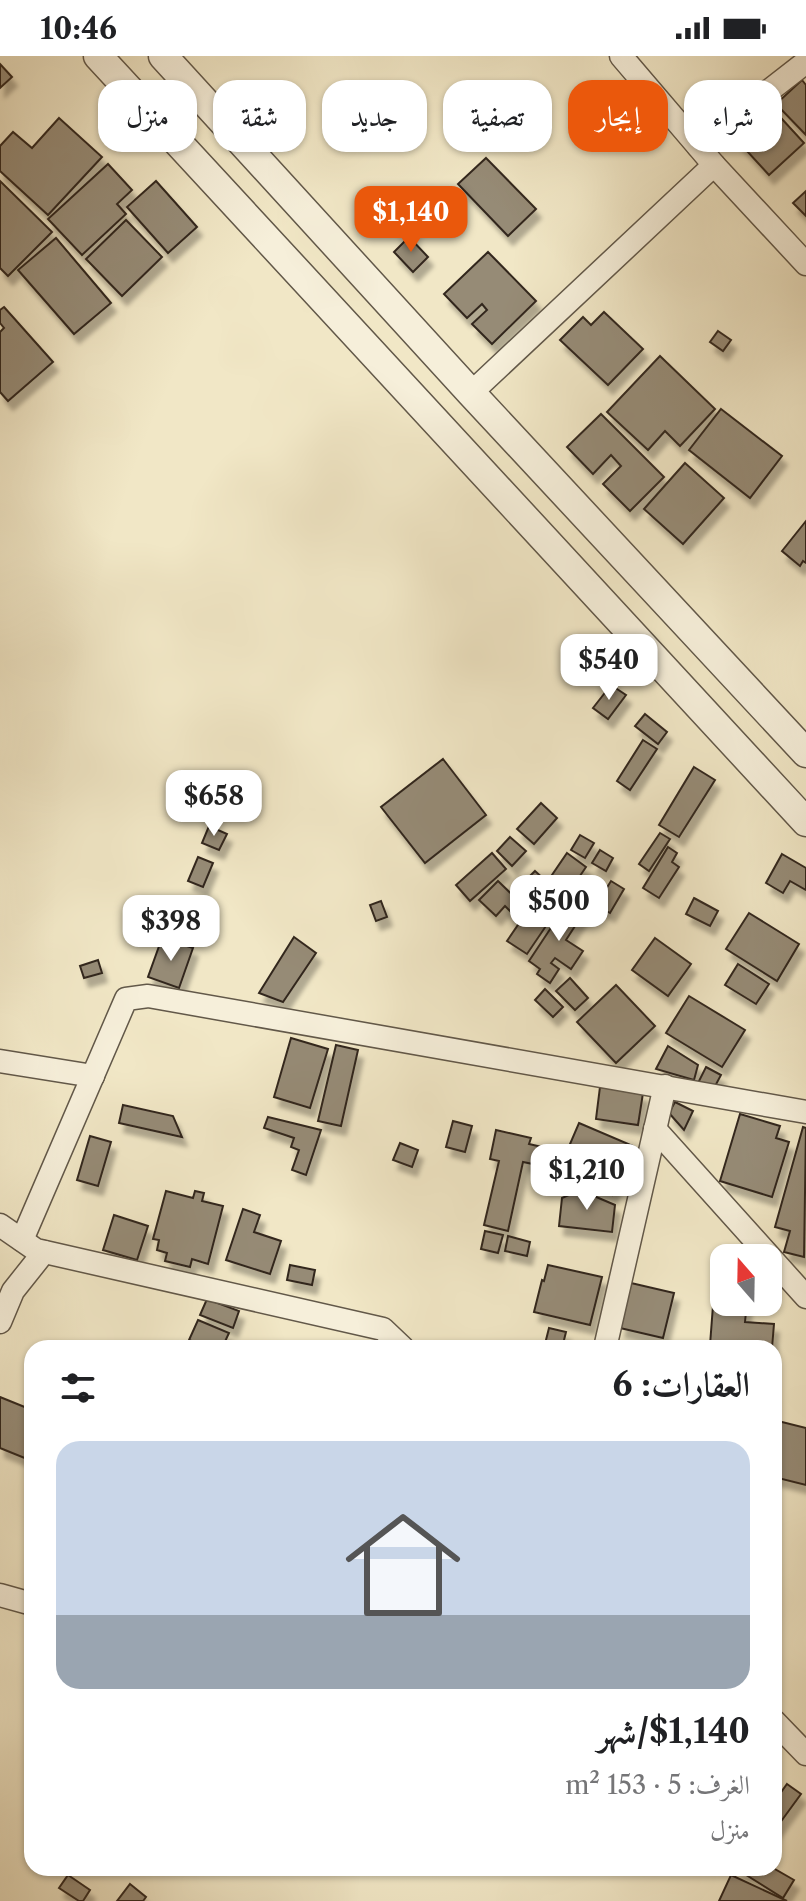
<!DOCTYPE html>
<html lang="ar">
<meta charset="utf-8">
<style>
:root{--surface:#fff;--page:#f6f6f6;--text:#202124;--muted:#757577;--accent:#ea580c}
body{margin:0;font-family:"Libre Caslon Text",Amiri,serif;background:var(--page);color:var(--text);direction:rtl;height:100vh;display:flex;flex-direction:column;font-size:30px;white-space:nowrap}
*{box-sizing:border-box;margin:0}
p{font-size:26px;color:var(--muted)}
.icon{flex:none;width:44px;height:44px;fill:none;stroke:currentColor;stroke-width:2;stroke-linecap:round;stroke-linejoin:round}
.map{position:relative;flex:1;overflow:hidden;direction:ltr}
.drawer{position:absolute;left:24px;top:1284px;width:758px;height:536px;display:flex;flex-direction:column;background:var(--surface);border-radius:24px;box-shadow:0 2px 6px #0004;direction:rtl}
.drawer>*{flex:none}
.top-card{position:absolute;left:24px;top:24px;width:758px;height:72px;direction:rtl;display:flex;gap:16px}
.needle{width:52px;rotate:340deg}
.fabs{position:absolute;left:710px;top:1188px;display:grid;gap:16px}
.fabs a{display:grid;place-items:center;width:72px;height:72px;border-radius:16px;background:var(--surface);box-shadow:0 2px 6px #0004;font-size:40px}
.price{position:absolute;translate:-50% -68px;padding:0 18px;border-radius:16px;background:#fff;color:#222;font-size:26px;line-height:52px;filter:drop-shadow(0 2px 4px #0008)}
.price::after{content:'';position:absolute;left:50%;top:48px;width:24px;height:18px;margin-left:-12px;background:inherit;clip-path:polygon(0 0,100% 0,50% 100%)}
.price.on{background:var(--accent);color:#fff}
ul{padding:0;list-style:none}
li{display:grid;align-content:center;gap:16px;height:424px;padding:0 32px}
li span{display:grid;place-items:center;height:248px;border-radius:24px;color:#555}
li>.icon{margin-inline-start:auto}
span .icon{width:144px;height:144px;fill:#fffc;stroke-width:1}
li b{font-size:34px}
h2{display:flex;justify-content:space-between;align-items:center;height:96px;padding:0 32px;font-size:34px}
.pill{padding:0 28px;border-radius:24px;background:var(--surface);box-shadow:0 2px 6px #0004;font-size:28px;line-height:72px}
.pill.on{background:var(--accent);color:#fff}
.status{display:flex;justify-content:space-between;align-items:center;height:56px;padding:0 40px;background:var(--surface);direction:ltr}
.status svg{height:22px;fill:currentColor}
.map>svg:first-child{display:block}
.building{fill:#968b76;stroke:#33281f;stroke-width:2;filter:url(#shadow)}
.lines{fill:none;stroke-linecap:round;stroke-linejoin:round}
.minor-casing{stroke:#625849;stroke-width:25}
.tertiary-casing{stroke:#625849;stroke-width:31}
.minor{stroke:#f6efda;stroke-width:22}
.tertiary{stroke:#f6efda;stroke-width:28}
</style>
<div class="status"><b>10:46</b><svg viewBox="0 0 49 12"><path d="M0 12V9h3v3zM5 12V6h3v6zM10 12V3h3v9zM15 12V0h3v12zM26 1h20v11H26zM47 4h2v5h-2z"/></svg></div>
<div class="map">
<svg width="806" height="1845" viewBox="0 0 806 1845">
<defs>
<filter id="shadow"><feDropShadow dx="5" dy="9" stdDeviation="2" flood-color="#0004"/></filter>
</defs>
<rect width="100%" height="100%" fill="#f1e7c6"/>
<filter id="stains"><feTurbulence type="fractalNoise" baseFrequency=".0025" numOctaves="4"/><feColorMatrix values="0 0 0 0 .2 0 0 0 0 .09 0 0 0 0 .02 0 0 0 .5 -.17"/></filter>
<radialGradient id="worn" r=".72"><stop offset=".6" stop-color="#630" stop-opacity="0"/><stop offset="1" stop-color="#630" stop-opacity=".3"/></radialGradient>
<g class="building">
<polygon points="0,8 12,21 0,32"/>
<polygon points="802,24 806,29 806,79 776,48"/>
<polygon points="771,51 804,87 769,119 736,83"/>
<polygon points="59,62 102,101 48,159 0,115 0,90 13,76 32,92"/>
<polygon points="486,102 536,153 508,180 458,128"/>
<polygon points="108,108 132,134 117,148 126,158 82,199 48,163"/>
<polygon points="0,125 52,176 8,220 0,212"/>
<polygon points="156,125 197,171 168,197 127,151"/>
<polygon points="806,135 806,160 793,147"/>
<polygon points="126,164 162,201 122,240 86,203"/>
<polygon points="409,181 428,201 413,216 394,196"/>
<polygon points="56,182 111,247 74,278 18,214"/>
<polygon points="488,196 536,245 492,288 472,268 487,254 482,248 467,262 444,238"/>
<polygon points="4,251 53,306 8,345 0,336 0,276 4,272 0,267 0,254"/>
<polygon points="604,256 643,293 608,329 560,284 583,261 591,269"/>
<polygon points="718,275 731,284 723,295 710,286"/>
<polygon points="660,300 715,353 680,390 665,375 648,394 607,356"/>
<polygon points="721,353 782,400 750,442 689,394"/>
<polygon points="601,358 664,421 630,455 603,428 621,410 611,399 593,418 567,391"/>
<polygon points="685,407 724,442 683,488 644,453"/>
<polygon points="806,465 806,507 803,505 800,510 782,495"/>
<polygon points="611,629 626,639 608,663 593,652"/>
<polygon points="645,658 667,676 658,688 635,670"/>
<polygon points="643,684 657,693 630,734 617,725"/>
<polygon points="443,703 486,759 425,807 381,751"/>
<polygon points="694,711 715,724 679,781 659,769"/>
<polygon points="541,747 557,762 534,788 517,773"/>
<polygon points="209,770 227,778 219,794 202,787"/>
<polygon points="660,777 670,783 649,815 639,808"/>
<polygon points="580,779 594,787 585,802 571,794"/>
<polygon points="510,781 526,795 512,810 497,795"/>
<polygon points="668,791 677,797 672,806 679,811 659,842 643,832"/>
<polygon points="600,794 613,802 606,815 592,807"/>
<polygon points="492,797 506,813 470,845 456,829"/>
<polygon points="567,797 586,811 527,898 507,885"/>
<polygon points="782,798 806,812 806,834 790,825 783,837 766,827"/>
<polygon points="198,801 213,807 203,831 188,825"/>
<polygon points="535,815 545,824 531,839 521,829"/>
<polygon points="498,825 526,852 516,861 505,850 496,860 479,844"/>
<polygon points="611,825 624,833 610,857 596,849"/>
<polygon points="694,842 718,855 710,870 686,858"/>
<polygon points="570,843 586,853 566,884 583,895 571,913 555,902 551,907 559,913 550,927 537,918 540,913 529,905"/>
<polygon points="381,845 387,861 376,865 370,849"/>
<polygon points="749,857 799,888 777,925 726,893"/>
<polygon points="294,881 316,897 283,946 259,937"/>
<polygon points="162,882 193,892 179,932 148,921"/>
<polygon points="655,882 691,908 668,940 632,914"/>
<polygon points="98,904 102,917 84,922 80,910"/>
<polygon points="738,908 769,928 756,948 725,929"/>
<polygon points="570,922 588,942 575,954 556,935"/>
<polygon points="616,929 655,970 616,1007 577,966"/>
<polygon points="545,933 563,951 553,961 535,944"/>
<polygon points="689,940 745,974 722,1011 666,977"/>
<polygon points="291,982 328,993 310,1052 274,1041"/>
<polygon points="336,989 358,994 341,1070 318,1065"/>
<polygon points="668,990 698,1009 694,1024 656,1013"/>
<polygon points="706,1011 721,1019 713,1034 698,1027"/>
<polygon points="600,1031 643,1037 638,1069 596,1063"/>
<polygon points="675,1046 693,1055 684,1074 669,1057"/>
<polygon points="123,1049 173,1060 182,1081 119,1067"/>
<polygon points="740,1058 780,1070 776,1082 789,1086 772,1141 720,1125"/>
<polygon points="268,1061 321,1074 306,1119 292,1114 299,1094 291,1091 294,1082 264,1072"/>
<polygon points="453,1065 472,1070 465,1096 446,1091"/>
<polygon points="579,1067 633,1090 612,1139 558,1116"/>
<polygon points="803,1071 806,1072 804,1201 784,1196 790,1175 775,1171"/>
<polygon points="496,1074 531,1082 529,1088 555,1094 552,1112 523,1106 508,1175 484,1169 499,1105 490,1103"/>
<polygon points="90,1080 111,1086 98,1130 77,1124"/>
<polygon points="400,1087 418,1094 412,1111 393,1104"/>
<polygon points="580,1134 615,1149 612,1176 559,1170 562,1142"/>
<polygon points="166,1135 193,1142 195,1135 204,1137 202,1145 223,1150 208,1208 192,1203 190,1211 165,1205 167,1197 157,1194 159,1184 153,1183"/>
<polygon points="243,1153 260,1159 254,1176 281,1185 270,1218 226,1204"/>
<polygon points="114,1159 148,1170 137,1204 103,1194"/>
<polygon points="485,1175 503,1179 498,1197 481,1193"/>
<polygon points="508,1180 530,1186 527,1200 505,1195"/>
<polygon points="290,1209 315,1214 312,1229 287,1224"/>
<polygon points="548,1209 602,1221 590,1269 534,1256 542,1224 544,1225"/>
<polygon points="716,1210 724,1217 724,1246 747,1246 745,1266 774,1268 772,1292 710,1289"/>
<polygon points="631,1227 674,1237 663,1282 620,1272"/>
<polygon points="207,1243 239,1255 233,1272 200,1259"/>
<polygon points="198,1264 229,1277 222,1292 208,1292 189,1284"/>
<polygon points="549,1272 566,1276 562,1292 544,1292"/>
<polygon points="0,1341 32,1354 32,1405 0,1392"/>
<polygon points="774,1364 806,1372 806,1429 774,1421"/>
<polygon points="787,1728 801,1738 774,1775 774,1736 779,1739"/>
<polygon points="735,1812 773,1812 794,1824 783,1842"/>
<polygon points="68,1819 90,1834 83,1845 79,1845 59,1832"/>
<polygon points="731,1819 787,1845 719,1845"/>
<polygon points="130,1828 146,1841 143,1845 117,1845"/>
</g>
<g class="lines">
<defs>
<g id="minor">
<polyline points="621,0 714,109 806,208"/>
<polyline points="698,90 806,6"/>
<polyline points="471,337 714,109"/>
<polyline points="0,1005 93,1020"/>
<polyline points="655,1073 806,1241"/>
<polyline points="0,1169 36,1194 383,1273 403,1292"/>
<polyline points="22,1184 126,943 148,940 806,1056"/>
<polyline points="0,1266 13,1235 44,1196"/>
<polyline points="605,1292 665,1030"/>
<polyline points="0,1539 32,1548"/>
<polyline points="774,1665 806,1698"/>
</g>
<g id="tertiary">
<polyline points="98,0 806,766"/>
<polyline points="163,0 471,337 806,697"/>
</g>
</defs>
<use href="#minor" class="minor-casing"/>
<use href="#tertiary" class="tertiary-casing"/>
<use href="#minor" class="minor"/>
<use href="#tertiary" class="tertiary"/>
</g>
<rect width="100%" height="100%" filter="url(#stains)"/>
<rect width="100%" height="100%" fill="url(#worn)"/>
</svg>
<div class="fabs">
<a><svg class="needle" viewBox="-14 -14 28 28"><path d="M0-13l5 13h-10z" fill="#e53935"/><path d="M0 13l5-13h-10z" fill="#757577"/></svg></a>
</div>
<b class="price on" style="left:411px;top:198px">$1,140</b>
<b class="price" style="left:609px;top:646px">$540</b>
<b class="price" style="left:214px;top:782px">$658</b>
<b class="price" style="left:559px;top:887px">$500</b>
<b class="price" style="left:171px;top:907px">$398</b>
<b class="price" style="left:587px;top:1156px">$1,210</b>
<div class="top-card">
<a class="pill">شراء</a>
<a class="pill on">إيجار</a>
<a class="pill">تصفية</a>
<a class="pill">جديد</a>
<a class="pill">شقة</a>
<a class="pill">منزل</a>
</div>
<section class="drawer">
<h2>العقارات: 6<svg class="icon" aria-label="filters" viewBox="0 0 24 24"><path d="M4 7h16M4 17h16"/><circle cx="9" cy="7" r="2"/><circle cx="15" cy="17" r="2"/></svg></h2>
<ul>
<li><span style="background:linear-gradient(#c9d6e8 70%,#9aa5b1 0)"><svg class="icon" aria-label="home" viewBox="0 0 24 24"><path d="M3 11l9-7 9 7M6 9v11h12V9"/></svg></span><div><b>$1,140/شهر</b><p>الغرف: 5 · 153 m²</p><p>منزل</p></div></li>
</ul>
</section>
</div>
